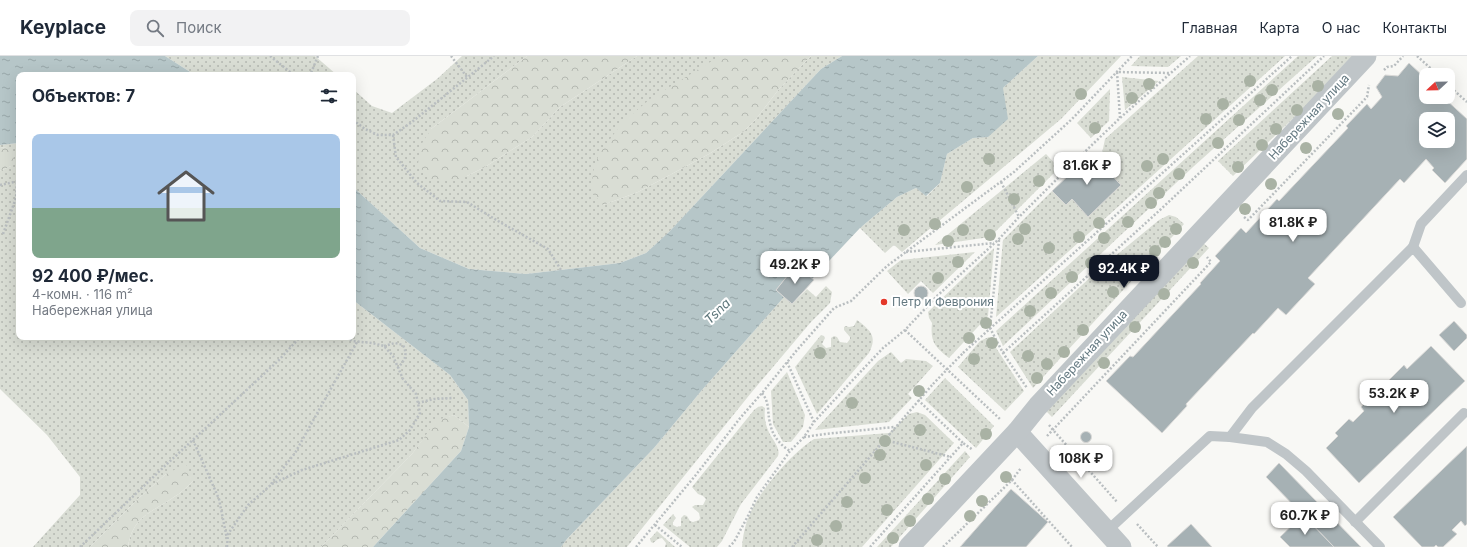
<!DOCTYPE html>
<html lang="ru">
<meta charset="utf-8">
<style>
:root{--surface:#fff;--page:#f2f2f3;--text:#1f2937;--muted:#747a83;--line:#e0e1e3;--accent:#111827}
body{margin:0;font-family:Inter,sans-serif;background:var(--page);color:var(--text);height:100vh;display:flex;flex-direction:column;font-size:15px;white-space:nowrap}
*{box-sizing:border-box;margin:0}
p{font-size:13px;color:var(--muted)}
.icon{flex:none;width:22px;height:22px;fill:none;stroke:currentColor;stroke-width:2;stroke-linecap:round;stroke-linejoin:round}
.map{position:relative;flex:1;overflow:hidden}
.panel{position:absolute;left:16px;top:16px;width:340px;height:268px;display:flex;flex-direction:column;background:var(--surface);border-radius:8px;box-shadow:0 4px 16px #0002}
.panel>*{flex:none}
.needle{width:26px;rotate:248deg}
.controls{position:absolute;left:1419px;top:12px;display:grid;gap:8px}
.controls a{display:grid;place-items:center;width:36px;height:36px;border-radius:8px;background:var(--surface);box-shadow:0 4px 16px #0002;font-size:20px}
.price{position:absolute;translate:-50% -34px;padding:0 9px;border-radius:8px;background:#fff;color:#222;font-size:13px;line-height:26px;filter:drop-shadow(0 1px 2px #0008)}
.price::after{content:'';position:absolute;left:50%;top:24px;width:12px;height:9px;margin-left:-6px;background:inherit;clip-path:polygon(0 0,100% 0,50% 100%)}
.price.current{background:var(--accent);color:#fff}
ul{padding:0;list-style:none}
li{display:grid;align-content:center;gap:8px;height:212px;padding:0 16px}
li span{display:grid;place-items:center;height:124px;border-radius:8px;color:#555}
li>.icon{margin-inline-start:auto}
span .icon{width:72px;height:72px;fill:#fffc;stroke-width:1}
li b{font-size:17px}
h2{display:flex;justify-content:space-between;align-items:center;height:48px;padding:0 16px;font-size:17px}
header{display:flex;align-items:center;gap:24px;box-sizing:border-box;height:56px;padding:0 20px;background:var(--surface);border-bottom:1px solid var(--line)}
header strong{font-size:19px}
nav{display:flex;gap:22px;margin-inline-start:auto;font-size:14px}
.search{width:280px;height:36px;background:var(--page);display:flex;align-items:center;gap:10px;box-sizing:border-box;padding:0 14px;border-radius:8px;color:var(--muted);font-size:15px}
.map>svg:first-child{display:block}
.grass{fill:url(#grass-dots)}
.forest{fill:url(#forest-crowns)}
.water{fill:url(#water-ripples)}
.building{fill:#a6b1b4;stroke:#dad9d7;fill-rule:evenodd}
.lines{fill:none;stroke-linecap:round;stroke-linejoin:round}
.path{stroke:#b9bec0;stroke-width:2.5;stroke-dasharray:2 2;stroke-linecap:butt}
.lane{stroke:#bfc5c8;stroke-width:10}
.street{stroke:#bfc5c8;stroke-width:21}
.path-bridge{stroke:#b9bec0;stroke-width:2.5;stroke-dasharray:2 2;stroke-linecap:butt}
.tree{fill:#a9b2a4}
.poi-dot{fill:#e43829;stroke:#fff;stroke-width:1.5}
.labels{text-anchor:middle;stroke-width:4;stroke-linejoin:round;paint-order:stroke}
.street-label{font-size:12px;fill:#637880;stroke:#fff}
.poi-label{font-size:12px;fill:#637880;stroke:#fff;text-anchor:start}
.water-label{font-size:13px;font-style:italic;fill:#5e777b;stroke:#fff}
</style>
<header>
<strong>Keyplace</strong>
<div class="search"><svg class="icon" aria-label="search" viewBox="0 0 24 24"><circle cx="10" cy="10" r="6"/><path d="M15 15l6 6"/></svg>Поиск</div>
<nav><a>Главная</a><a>Карта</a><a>О нас</a><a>Контакты</a></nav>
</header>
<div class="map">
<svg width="1467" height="491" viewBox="0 0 1467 491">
<defs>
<pattern id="grass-dots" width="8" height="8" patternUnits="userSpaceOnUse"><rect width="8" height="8" fill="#d9ddd4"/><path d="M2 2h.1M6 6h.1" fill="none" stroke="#b4b8b1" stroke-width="1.8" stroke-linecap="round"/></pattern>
<pattern id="forest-crowns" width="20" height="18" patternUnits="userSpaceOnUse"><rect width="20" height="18" fill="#d9ddd4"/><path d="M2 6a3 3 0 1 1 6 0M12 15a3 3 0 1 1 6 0" fill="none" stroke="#b4b8b1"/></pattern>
<pattern id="water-ripples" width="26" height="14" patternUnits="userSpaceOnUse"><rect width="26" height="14" fill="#b6c6c8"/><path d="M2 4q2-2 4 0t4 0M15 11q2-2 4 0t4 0" fill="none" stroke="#98a6a8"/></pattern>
</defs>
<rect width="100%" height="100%" fill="#f8f8f5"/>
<g class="grass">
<polygon points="165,0 315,0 337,19 195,19"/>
<polygon points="462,0 527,0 431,73 467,120 485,111 532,81 560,51 637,0 720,0 603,149 638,136 709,98 743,76 756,63 779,33 811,0 842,0 821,13 669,176 646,197 620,207 526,218 469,213 420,192 353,131 353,33 372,50 392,57 437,23"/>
<polygon points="1038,0 1121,0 1061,63 902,196 894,189 885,197 860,172 897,141 916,132 927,140 940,127 947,98 973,82 988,81 1003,32"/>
<polygon points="1140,0 1181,0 1168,11 1131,10"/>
<polygon points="1198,0 1285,0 996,261 1003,184 1052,135 1066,149 1072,143 1088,160 1120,129 1100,107 1105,83"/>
<polygon points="1298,0 1317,0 1193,111 1003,290 996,275"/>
<polygon points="1332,0 1358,0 1233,120 1218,105"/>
<polygon points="1122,21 1159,25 1125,54"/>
<polygon points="1110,33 1109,65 1091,82 1077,67"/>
<path d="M19,87V281H353V244L450,319L468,344L469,371L454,359L437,365L412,398L321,491H128C133,460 151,457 174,441C181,437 187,431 193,425L166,418L138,443L90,491H33L80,439V421L47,379L0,333V115L11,110L7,92L0,91V89Z"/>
<polygon points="1046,98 1059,112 990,181 935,189"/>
<polygon points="1169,159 1176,161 1184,168 1033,332 1010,296 1096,216 1159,164"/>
<polygon points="1202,186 1209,192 1052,361 1045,354"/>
<path d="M994,192L988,260L949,302C935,291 930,286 932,267L929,262L928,256Z"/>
<polygon points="975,196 933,237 921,225 908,238 887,215 901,204"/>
<polygon points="826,230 832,236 830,247 811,266 751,337 627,491 561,491 567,483 654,392 702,334 784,241 792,248 807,233 816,241"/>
<path d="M857,264C870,274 878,280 869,297L817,358L795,311L821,279L824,280L825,282L822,288L826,292L831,291V282L834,280L837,281L840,286L847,287L850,283V281L844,274V271L846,270L849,271L854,270Z"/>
<polygon points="989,281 1024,335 1005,355 958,311 980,285"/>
<polygon points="891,296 901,307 906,303 926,305 933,310 908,338 912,342 889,366 815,374 878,305"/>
<polygon points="787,316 805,359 803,371 791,386 783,386 773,368 771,335"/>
<polygon points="945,322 994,370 976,392 925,344"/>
<path d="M762,350L765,352C764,360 765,367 768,374C771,383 781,391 778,400L741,448L722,485L717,491H690L663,469L673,458L676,462L673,466V469L677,471L681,470V462L684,459L687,460L690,465L693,466L699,464L700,462L699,457L692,451L695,449H703L706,443L703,440L698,438L692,431L754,354L758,351Z"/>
<path d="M917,356L925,359L954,387L862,491H742C743,480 745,468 750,458C760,434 793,396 814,383L889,377L909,358Z"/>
<polygon points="965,395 970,401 891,491 877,491"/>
<polygon points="657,475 675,491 665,491 666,487 662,482 658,483 653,487 651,486 650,483"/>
</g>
<g class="forest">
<polygon points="527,0 637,0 560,51 532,81 485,111 467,120 449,125 429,124 418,108 421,89 431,73"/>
<polygon points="720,0 811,0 779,33 756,63 743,76 709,98 638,136 603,149 591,135 593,116 599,98 622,67 650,43"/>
<polygon points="0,91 7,92 15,97 11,110 0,115"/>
<polygon points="454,359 469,371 461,395 373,491 321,491 412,398 437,364"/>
<path d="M186,408L193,425C187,431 181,437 174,441C151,457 133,460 128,491H90L138,443L166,418Z"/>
</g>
<g class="water">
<polygon points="0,0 165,0 195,19 19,19 19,87 0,89"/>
<polygon points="842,0 1038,0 1003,32 1008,63 988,81 973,82 947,98 940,127 926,140 916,132 897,141 860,172 812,223 796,209 776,234 784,241 702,334 654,392 567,483 561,491 373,491 461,395 469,371 468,344 450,319 353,244 353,131 420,192 469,213 526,218 620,207 646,197 669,176 821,13"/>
</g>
<g class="building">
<path d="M1409,7L1424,21L1423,22L1426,25V41H1443L1467,63V103L1445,127L1432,114L1434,112L1426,103L1404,127L1400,123L1308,222L1315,228L1286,259L1278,252L1254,278L1253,277L1186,348L1187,350L1162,377L1106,325L1130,300L1133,301L1201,228L1200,227L1220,205L1215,200L1241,172L1246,177L1277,143L1279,145L1348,72L1346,70L1367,48L1371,53L1382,41L1376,31L1385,19L1398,20ZM1426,63H1448V85H1426Z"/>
<polygon points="1091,98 1121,129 1088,161 1072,143 1066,149 1052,135"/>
<polygon points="796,209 814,224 792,248 776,234"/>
<circle cx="921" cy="237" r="7"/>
<polygon points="1454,265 1467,279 1467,282 1454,295 1439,279"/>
<polygon points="1431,290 1465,325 1359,427 1326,392 1338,380 1335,377 1349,363 1353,366 1364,355 1361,351 1378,335 1381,338 1392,327 1389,324 1404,309 1407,313"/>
<circle cx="1086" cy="381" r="5.5"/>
<polygon points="1467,390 1467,468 1465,470 1461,465 1452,474 1457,478 1443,491 1438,491 1436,489 1434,491 1422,491 1393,461"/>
<polygon points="1279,407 1361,491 1334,491 1266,421"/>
<polygon points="1011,433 1048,466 1026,491 960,491"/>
<polygon points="1303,459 1334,491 1290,491 1280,481"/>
<polygon points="1191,468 1212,491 1168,491 1167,490"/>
</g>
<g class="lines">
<g class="path">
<polyline points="270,0 294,19"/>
<polyline points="451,0 467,21"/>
<polyline points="1417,0 1438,19"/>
<polyline points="1384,14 1387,11 1394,10 1403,0"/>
<polyline points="308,19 311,17 318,0"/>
<polyline points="1448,29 1467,46"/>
<polyline points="1120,62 1117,16 1170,17"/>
<polyline points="353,64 365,73 378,79 393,79 412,66 494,0"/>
<polyline points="393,79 396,101 417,127 440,145 467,146 498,165 548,193 561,214"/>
<polyline points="1001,126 1019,161"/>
<polyline points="0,129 19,125"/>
<polyline points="1244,161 1248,164 1367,41 1369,29"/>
<polyline points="3,178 16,142 17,126"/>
<polyline points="999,184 990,272 1003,297 1027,332"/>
<polyline points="906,196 994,187"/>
<polyline points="905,274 1001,364"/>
<path d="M384,290L395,287L403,289C408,300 405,303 398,312"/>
<polyline points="963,297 1292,0"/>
<polyline points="1003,297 1160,154 1324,0"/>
<polyline points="787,306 814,366"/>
<path d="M762,337C770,347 767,355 770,367C772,379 780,389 790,395"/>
<polyline points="918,344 963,387"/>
<polyline points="418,347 434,343 453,342"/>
<polyline points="1049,369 1053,374 1117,446"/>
<polyline points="1047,380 1211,206 1207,201"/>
<polyline points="804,381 825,378 894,371"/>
<polyline points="193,384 219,443 227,483"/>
<polyline points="885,384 951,401"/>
<polyline points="1005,419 1012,424 1072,491"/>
<polyline points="271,428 295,397 357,286"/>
<polyline points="1137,468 1158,491"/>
<polyline points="655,469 682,491"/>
<polyline points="80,491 168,407 279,304 300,281"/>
<polyline points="227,491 228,478 248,449 272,428 302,414 399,384 410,374 420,357 416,338 403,323 393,300 384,290 372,287 352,285 347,281"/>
<polyline points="636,491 695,420 741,361 762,337 797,294 834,252 851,245 887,210 1014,116 1072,63 1132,0"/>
<polyline points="729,491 734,486 749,458 757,441 790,395 804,381 814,366 850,327 883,292 905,274 937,240 999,183 1019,161 1070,110 1120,62 1190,0"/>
<polyline points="792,491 933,328"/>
<polyline points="870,491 963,387 973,394"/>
<polyline points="943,491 1012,424 1021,412"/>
</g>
<g class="lane">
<polyline points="1413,191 1421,168 1467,119"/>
<polyline points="1230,381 1267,386 1286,398 1306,415 1380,491"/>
<polyline points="1355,466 1464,357"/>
<polyline points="1107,475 1210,380 1230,381 1252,352 1413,191 1461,247"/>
</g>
<g class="street">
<polyline points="1017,376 1121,491"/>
<polyline points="909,491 1017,376 1038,350 1366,0"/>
</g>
<polyline class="path-bridge" points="933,328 963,297"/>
</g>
<g class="tree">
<circle cx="1250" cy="25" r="6"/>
<circle cx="1149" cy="28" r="6"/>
<circle cx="1318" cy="30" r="6"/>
<circle cx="1272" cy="34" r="6"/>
<circle cx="1081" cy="38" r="6"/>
<circle cx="1132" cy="42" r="6"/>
<circle cx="1260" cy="44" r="6"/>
<circle cx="1223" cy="48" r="6"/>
<circle cx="1297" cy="54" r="6"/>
<circle cx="1338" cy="58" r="6"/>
<circle cx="1206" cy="63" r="6"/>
<circle cx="1239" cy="64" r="6"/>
<circle cx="1095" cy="72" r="6"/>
<circle cx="1276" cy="73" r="6"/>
<circle cx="1218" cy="87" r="6"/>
<circle cx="1262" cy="89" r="6"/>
<circle cx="1306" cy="92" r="6"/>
<circle cx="989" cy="103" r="6"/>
<circle cx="1163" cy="103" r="6"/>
<circle cx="1147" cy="110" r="6"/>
<circle cx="1238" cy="111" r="6"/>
<circle cx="1179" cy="118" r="6"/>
<circle cx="1039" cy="125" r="6"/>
<circle cx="1271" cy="128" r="6"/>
<circle cx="967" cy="131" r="6"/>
<circle cx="1159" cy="137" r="6"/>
<circle cx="1014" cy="143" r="6"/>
<circle cx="1151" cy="147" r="6"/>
<circle cx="1245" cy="153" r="6"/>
<circle cx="1128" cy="166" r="6"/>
<circle cx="1099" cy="167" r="6"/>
<circle cx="935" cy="168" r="6"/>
<circle cx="1025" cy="173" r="6"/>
<circle cx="1176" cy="173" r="6"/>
<circle cx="904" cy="174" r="6"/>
<circle cx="963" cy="174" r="6"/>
<circle cx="990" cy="179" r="6"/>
<circle cx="1079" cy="181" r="6"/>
<circle cx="1104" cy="182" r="6"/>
<circle cx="1018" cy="183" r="6"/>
<circle cx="948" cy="185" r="6"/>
<circle cx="1165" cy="186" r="6"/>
<circle cx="1049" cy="192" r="6"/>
<circle cx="1155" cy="195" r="6"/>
<circle cx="958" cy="206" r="6"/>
<circle cx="1091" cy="207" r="6"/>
<circle cx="1193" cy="207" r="6"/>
<circle cx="1141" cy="208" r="6"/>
<circle cx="1072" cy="221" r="6"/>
<circle cx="938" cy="222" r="6"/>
<circle cx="1113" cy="236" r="6"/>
<circle cx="1051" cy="237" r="6"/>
<circle cx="1164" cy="238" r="6"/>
<circle cx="1030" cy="255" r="6"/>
<circle cx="986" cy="267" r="6"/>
<circle cx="1135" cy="271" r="6"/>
<circle cx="1083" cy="274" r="6"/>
<circle cx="969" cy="282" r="6"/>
<circle cx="992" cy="287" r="6"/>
<circle cx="1064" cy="296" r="6"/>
<circle cx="820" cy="297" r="6"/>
<circle cx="1028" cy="300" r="6"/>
<circle cx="974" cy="303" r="6"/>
<circle cx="1104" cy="307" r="6"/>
<circle cx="1047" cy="308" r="6"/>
<circle cx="1037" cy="322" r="6"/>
<circle cx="919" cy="335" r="6"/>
<circle cx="852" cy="347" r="6"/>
<circle cx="920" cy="374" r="6"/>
<circle cx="986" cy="378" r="6"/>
<circle cx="885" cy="385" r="6"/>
<circle cx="880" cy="399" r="6"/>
<circle cx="926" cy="409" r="6"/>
<circle cx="1006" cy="421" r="6"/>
<circle cx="865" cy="422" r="6"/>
<circle cx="945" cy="423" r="6"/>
<circle cx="928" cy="443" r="6"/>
<circle cx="982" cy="445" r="6"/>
<circle cx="847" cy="446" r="6"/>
<circle cx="887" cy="454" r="6"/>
<circle cx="970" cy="460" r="6"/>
<circle cx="910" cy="465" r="6"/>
<circle cx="836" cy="470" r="6"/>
<circle cx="893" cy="482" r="6"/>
<circle cx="817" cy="484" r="6"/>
</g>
<circle class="poi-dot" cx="884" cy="246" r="4"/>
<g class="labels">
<g class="street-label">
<text transform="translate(1309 61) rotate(-47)" y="4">Набережная улица</text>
<text transform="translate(1087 297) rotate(-47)" y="4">Набережная улица</text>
</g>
<g class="poi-label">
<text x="892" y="250">Петр и Феврония</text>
</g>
<g class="water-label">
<text transform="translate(717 255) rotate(-44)" y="5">Tsna</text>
</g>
</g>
</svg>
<div class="controls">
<a><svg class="needle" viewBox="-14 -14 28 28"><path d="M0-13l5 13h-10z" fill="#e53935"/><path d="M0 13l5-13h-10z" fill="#747a83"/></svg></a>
<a><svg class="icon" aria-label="layers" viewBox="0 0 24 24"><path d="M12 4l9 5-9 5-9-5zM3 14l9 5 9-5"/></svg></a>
</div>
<b class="price" style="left:1087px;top:130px">81.6K ₽</b>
<b class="price" style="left:1293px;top:187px">81.8K ₽</b>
<b class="price" style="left:795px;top:229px">49.2K ₽</b>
<b class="price current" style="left:1124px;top:233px">92.4K ₽</b>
<b class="price" style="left:1394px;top:358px">53.2K ₽</b>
<b class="price" style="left:1081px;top:423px">108K ₽</b>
<b class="price" style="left:1305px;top:480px">60.7K ₽</b>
<section class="panel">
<h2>Объектов: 7<svg class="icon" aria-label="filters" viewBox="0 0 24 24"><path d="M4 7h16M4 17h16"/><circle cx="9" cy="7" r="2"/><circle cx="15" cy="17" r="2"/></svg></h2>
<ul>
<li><span style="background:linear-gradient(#a9c7e8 60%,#7fa58c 0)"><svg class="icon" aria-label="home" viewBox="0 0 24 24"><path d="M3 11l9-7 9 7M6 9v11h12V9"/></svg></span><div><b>92 400 ₽/мес.</b><p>4-комн. · 116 m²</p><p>Набережная улица</p></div></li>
</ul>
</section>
</div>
